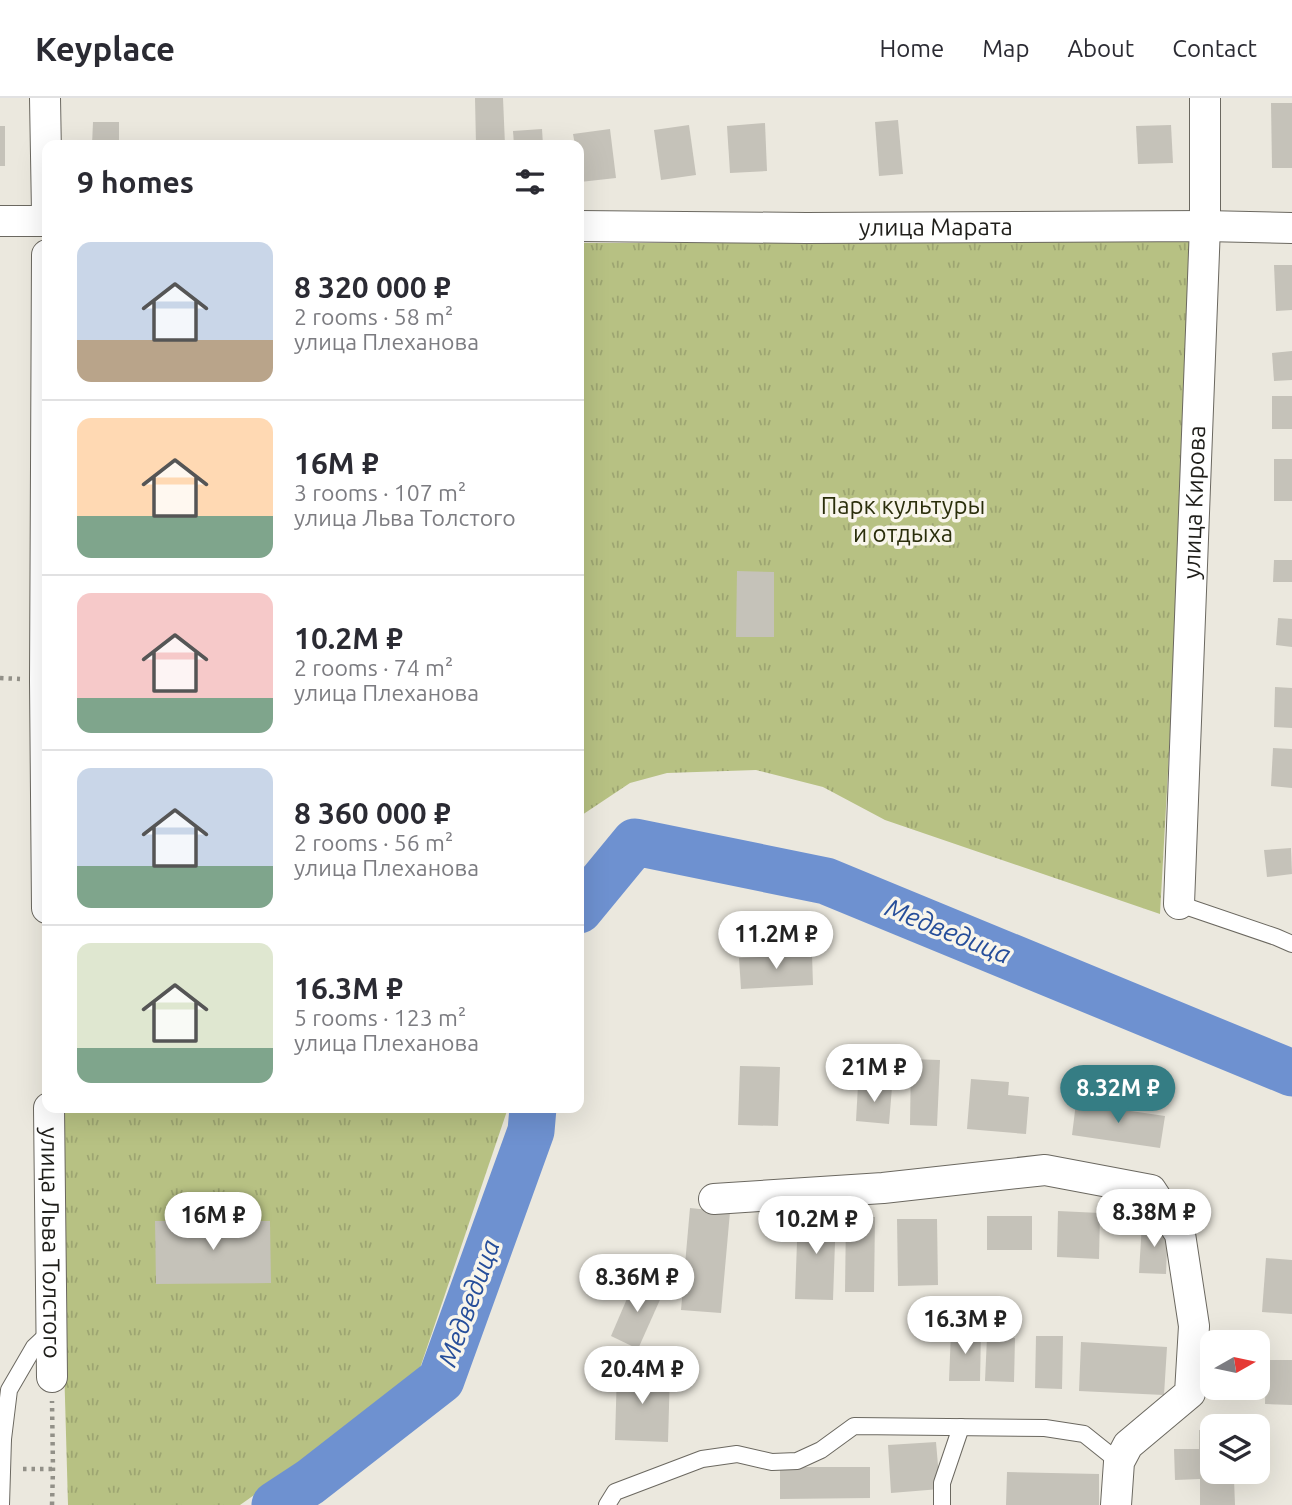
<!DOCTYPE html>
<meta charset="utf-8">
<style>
:root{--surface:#fff;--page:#f2f2f3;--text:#2b2b33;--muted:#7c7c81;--line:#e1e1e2;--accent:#357d84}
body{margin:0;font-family:Ubuntu,sans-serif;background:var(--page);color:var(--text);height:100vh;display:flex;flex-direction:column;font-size:26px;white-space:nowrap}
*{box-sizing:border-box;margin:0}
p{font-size:23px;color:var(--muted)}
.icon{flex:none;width:38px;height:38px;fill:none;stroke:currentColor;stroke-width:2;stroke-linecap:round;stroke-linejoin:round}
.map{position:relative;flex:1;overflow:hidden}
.drawer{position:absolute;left:42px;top:42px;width:542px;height:973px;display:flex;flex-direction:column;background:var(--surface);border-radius:14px;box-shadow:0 7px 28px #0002}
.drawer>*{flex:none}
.needle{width:46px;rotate:81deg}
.fabs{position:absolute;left:1200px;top:1232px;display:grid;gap:14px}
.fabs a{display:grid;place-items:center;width:70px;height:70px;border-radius:14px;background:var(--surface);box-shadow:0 7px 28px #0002;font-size:35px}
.price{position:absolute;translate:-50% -60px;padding:0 16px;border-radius:24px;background:#fff;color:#222;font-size:23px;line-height:46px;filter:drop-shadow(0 2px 4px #0008)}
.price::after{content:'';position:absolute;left:50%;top:42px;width:21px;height:16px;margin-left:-10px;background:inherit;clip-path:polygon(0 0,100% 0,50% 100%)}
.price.active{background:var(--accent);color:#fff}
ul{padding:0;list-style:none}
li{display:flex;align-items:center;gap:21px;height:175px;padding:0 35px}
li+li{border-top:2px solid var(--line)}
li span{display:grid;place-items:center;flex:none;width:196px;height:140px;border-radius:14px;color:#555}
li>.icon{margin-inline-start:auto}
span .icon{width:84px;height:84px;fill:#fffc;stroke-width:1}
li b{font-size:30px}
h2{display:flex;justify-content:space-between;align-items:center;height:84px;padding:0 35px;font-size:30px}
header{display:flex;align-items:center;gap:42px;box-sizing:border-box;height:98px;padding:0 35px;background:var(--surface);border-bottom:2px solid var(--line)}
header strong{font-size:33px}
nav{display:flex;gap:38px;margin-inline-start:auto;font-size:24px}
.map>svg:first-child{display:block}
.park{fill:url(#park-tufts)}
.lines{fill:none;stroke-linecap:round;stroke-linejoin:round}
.river{stroke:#6e91d0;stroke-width:47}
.building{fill:#c5c2b9}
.service-casing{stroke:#6b6860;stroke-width:18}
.minor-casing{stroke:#6b6860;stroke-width:32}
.path{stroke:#929088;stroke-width:4.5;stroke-dasharray:3.5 5;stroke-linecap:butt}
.service{stroke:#fff;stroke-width:16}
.minor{stroke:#fff;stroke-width:30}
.labels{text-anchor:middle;stroke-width:7;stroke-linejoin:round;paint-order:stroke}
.street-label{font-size:24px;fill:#1f1e1a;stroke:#f8f5eb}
.park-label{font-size:24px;fill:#2a2e0b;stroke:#f8f5eb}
.water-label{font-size:26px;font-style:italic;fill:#264e9a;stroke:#f8f5eb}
</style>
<header>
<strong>Keyplace</strong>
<nav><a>Home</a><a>Map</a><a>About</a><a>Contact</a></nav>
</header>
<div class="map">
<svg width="1292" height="1407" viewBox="0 0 1292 1407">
<defs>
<pattern id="park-tufts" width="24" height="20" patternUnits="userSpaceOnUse" patternTransform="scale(1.75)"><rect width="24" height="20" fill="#b7c183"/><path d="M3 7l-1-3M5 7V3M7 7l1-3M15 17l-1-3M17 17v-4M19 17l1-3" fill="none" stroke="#9da571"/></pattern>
</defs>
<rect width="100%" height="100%" fill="#ebe8de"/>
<g class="park">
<polygon points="1198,136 1160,816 885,722 823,689 756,672 667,675 630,685 579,719 579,145 804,145"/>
<polygon points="64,1010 508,1010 416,1282 240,1407 68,1407 63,1230"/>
</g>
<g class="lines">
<g class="river">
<polyline points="579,812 635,744 826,783 1292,975"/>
<polyline points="275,1407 310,1384 441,1282 531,1033 533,1010"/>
</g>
</g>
<g class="building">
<polygon points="475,0 503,0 505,47 476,47"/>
<polygon points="1271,5 1292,5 1292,70 1272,70"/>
<polygon points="898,22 903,76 879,78 875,24"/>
<polygon points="93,24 119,24 119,47 92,47"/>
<polygon points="765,25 767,73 730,75 727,28"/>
<polygon points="689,27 696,77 661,82 654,32"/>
<polygon points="1171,27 1173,65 1138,66 1136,28"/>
<rect x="0" y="28" width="5" height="40"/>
<polygon points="542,31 543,47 514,47 513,33"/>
<polygon points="610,31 616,80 580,84 579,47 575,47 573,36"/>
<polygon points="240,44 240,47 212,47 212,45"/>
<polygon points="1274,167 1292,167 1292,212 1276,213"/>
<polygon points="1292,253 1292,282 1274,283 1272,255"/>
<rect x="1272" y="298" width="20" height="33"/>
<rect x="1274" y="361" width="18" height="42"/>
<polygon points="1274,462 1292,462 1292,484 1273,484"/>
<polygon points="737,473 774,474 774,539 736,539"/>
<polygon points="1278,520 1292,521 1292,549 1276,547"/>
<polygon points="1275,589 1292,590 1292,630 1274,629"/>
<polygon points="1273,650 1292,651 1292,690 1271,688"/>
<polygon points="1291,750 1292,776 1267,779 1264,752"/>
<polygon points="812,856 813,887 741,891 739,860"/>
<polygon points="911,961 940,962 937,1028 910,1027"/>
<polygon points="740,968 780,969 778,1028 738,1027"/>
<polygon points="971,981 1009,984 1008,997 1029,999 1026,1036 967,1031"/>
<polygon points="858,987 892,989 889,1026 856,1023"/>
<polygon points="1076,1005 1165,1018 1160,1050 1072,1037"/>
<polygon points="690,1110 730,1114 721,1215 681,1212"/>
<polygon points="1058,1113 1100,1115 1099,1161 1057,1159"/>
<polygon points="798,1115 836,1116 833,1202 795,1201"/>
<polygon points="846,1118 875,1119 874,1194 845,1194"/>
<rect x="987" y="1118" width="45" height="34"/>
<polygon points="897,1121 937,1121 938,1187 898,1188"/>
<polygon points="155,1123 270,1123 271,1185 156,1186"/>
<polygon points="1142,1125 1168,1127 1166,1176 1139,1175"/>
<polygon points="1266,1160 1292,1162 1292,1216 1262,1214"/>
<polygon points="635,1182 663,1195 638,1251 611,1238"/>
<polygon points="951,1233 981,1234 980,1283 949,1283"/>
<polygon points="1036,1238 1063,1238 1062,1291 1035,1290"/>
<polygon points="987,1239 1015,1240 1014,1284 985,1283"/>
<polygon points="1081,1244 1167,1249 1164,1297 1079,1293"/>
<polygon points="1266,1262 1292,1262 1292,1307 1265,1306"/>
<polygon points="617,1272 670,1274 668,1344 615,1342"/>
<polygon points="1199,1332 1213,1332 1213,1374 1255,1374 1255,1380 1234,1381 1235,1407 1200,1407 1200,1381 1175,1382 1174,1351 1199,1351"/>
<polygon points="936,1344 940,1391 891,1395 888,1347"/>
<polygon points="780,1369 870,1369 870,1400 780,1401"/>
<polygon points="1007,1374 1099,1376 1099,1407 1006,1407"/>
</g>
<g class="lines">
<defs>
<g id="service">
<polyline points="1179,806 1276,839 1292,846"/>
<polyline points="0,1341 3,1341 9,1292 34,1249 51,1233"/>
<polyline points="1,1407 3,1341"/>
<polyline points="607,1407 615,1394 702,1361 737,1356 772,1364 797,1363 821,1352 854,1328 1045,1330 1084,1336 1119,1364"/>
<polyline points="942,1407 942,1385 961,1329"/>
</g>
<g id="minor">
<polyline points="45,0 47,115"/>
<polyline points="0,123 47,123"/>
<path id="s1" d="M579,128L806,130L1205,128L1292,130"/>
<polyline points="47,157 45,583 47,810"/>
<path id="s2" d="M1179,806L1205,128V0"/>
<path id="s3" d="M49,1010L52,1279"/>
<polyline points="714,1101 883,1090 1045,1072 1151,1092 1180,1136 1194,1228 1190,1295 1128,1347 1119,1364 1116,1407"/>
</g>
</defs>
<use href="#service" class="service-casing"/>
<use href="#minor" class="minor-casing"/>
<g class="path">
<polyline points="0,580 20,581"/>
<polyline points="23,1371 53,1371"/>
<polyline points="52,1407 53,1371 52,1303"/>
</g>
<use href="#service" class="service"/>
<use href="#minor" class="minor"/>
</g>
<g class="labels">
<g class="street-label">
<text dy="8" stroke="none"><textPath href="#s1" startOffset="357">улица Марата</textPath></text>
<text dy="8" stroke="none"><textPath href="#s2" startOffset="402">улица Кирова</textPath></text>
<text dy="8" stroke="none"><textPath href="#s3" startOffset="135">улица Льва Толстого</textPath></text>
</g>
<g class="park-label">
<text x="903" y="416">Парк культуры<tspan x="903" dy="28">и отдыха</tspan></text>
</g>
<g class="water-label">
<text transform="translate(948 833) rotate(22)" y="9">Медведица</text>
<text transform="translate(469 1205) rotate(-70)" y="9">Медведица</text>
</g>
</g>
</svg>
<div class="fabs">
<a><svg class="needle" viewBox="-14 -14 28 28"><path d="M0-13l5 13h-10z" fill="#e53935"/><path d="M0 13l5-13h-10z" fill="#7c7c81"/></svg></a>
<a><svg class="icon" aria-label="layers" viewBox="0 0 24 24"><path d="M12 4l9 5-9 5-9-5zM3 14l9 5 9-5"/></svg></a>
</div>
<b class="price" style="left:776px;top:873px">11.2M ₽</b>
<b class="price" style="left:874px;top:1006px">21M ₽</b>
<b class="price active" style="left:1118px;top:1027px">8.32M ₽</b>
<b class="price" style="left:1154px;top:1151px">8.38M ₽</b>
<b class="price" style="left:213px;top:1154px">16M ₽</b>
<b class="price" style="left:816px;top:1158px">10.2M ₽</b>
<b class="price" style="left:637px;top:1216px">8.36M ₽</b>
<b class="price" style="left:965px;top:1258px">16.3M ₽</b>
<b class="price" style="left:642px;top:1308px">20.4M ₽</b>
<section class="drawer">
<h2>9 homes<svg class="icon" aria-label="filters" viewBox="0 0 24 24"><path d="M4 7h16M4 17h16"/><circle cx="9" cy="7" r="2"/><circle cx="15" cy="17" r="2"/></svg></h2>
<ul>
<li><span style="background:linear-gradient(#c9d6e8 70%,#b9a48a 0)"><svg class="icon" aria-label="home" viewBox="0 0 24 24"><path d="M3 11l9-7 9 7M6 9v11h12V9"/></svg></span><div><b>8 320 000 ₽</b><p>2 rooms · 58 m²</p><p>улица Плеханова</p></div></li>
<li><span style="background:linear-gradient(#ffd9b3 70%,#7fa58c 0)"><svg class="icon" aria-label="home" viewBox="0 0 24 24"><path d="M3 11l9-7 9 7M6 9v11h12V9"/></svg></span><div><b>16M ₽</b><p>3 rooms · 107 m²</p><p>улица Льва Толстого</p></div></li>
<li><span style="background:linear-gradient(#f6c9c9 75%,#7fa58c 0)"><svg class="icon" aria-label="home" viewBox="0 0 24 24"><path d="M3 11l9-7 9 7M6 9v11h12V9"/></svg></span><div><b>10.2M ₽</b><p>2 rooms · 74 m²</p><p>улица Плеханова</p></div></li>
<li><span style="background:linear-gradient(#c9d6e8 70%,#7fa58c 0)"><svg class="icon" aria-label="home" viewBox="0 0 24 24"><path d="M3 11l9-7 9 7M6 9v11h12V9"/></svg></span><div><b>8 360 000 ₽</b><p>2 rooms · 56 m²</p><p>улица Плеханова</p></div></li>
<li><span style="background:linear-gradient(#dfe7d0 75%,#7fa58c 0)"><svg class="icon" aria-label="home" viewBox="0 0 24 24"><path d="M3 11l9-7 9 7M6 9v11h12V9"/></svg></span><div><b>16.3M ₽</b><p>5 rooms · 123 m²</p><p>улица Плеханова</p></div></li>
</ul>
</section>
</div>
